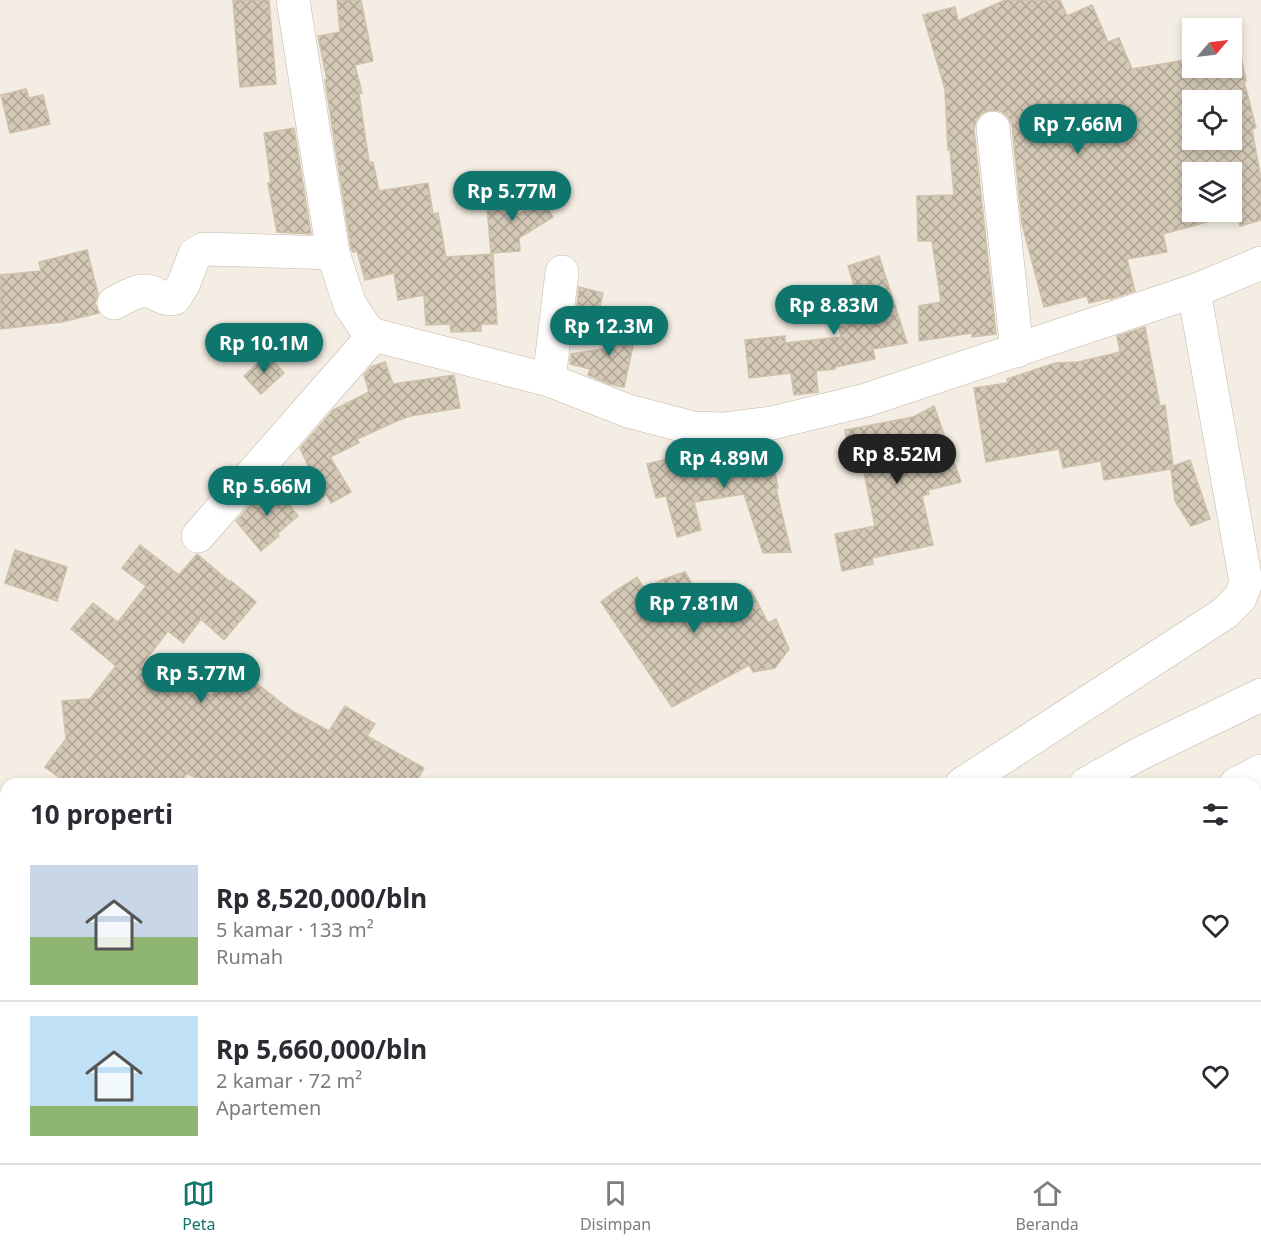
<!DOCTYPE html>
<html lang="id">
<meta charset="utf-8">
<style>
:root{--surface:#fff;--page:#f7f7f7;--text:#2b2b33;--muted:#7c7c81;--line:#e1e1e2;--accent:#0f766e}
body{margin:0;font-family:"Noto Sans",sans-serif;background:var(--page);color:var(--text);height:100vh;display:flex;flex-direction:column;font-size:22px;white-space:nowrap}
*{box-sizing:border-box;margin:0}
p{font-size:20px;color:var(--muted)}
.icon{flex:none;width:33px;height:33px;fill:none;stroke:currentColor;stroke-width:2;stroke-linecap:round;stroke-linejoin:round}
.map{position:relative;flex:1;overflow:hidden}
.details{position:absolute;left:0px;top:778px;width:1262px;height:386px;display:flex;flex-direction:column;background:var(--surface);border-radius:18px 18px 0 0;box-shadow:0 3px 9px #0003}
.details>*{flex:none}
.needle{width:39px;rotate:62deg}
.tools{position:absolute;left:1182px;top:18px;display:grid;gap:12px}
.tools a{display:grid;place-items:center;width:60px;height:60px;border-radius:0px;background:var(--surface);box-shadow:0 3px 9px #0003;font-size:30px}
.price{position:absolute;translate:-50% -51px;padding:0 14px;border-radius:21px;background:var(--accent);color:#fff;font-size:20px;line-height:39px;filter:drop-shadow(0 2px 3px #0008)}
.price::after{content:'';position:absolute;left:50%;top:36px;width:18px;height:14px;margin-left:-9px;background:inherit;clip-path:polygon(0 0,100% 0,50% 100%)}
.price.active{background:#222;color:#fff}
ul{padding:0;list-style:none}
li{display:flex;align-items:center;gap:18px;height:150px;padding:0 30px}
li+li{border-top:2px solid var(--line)}
li span{display:grid;place-items:center;flex:none;width:168px;height:120px;border-radius:0px;color:#555}
li>.icon{margin-inline-start:auto}
span .icon{width:72px;height:72px;fill:#fffc;stroke-width:1}
li b{font-size:26px}
h2{display:flex;justify-content:space-between;align-items:center;height:72px;padding:0 30px;font-size:26px}
.dock{display:flex;justify-content:space-around;align-items:center;height:84px;border-top:2px solid var(--line);background:var(--surface);font-size:16px;color:var(--muted)}
.dock a{display:grid;justify-items:center;gap:3px}
.dock .active{color:var(--accent)}
.map>svg:first-child{display:block}
.building{fill:url(#building-cross-hatch);stroke:#d0c1aa;stroke-width:1.5;fill-rule:evenodd}
.lines{fill:none;stroke-linecap:round;stroke-linejoin:round}
.minor-casing{stroke:#c1b8a8;stroke-width:34}
.minor{stroke:#fff;stroke-width:33}
</style>
<div class="map">
<svg width="1261" height="1163" viewBox="0 0 1261 1163">
<defs>
<pattern id="building-cross-hatch" width="8" height="8" patternUnits="userSpaceOnUse" patternTransform="scale(1.5)"><rect width="8" height="8" fill="#d4c9b7"/><path d="M0 0l8 8M0 8l8-8" fill="none" stroke="#aea495"/></pattern>
</defs>
<rect width="100%" height="100%" fill="#f3ede3"/>
<g class="building">
<polygon points="233,0 269,0 276,84 240,87"/>
<polygon points="337,0 361,0 373,61 355,65 362,93 359,94 369,162 373,162 379,191 428,183 433,214 438,213 446,257 493,254 497,324 481,324 481,331 451,332 450,324 426,325 424,295 398,300 394,273 365,280 357,251 353,252 351,249 325,80 327,80 318,36 340,32"/>
<path d="M1005,0H1060L1067,16L1092,5L1108,42L1119,38L1132,69L1192,59V68H1232V55L1240,53L1246,81H1244L1256,128L1252,129L1261,179V220L1240,226L1236,214L1163,234L1167,252L1127,259L1135,291L1111,299L1110,298L1089,303L1087,296L1044,307L1022,224L1012,125L1008,117L1001,111L990,110L982,113L976,120L974,130L996,334L972,337V333L919,341V306L941,302L932,241H918L917,196L954,195L950,150H948L945,89L923,15L955,7L958,21ZM1192,100H1232V140H1192ZM1192,172H1232V212H1192Z"/>
<polygon points="26,89 29,98 43,95 50,124 10,133 1,95"/>
<polygon points="294,128 311,234 277,232 268,183 271,183 264,133"/>
<polygon points="515,194 517,215 543,200 553,217 519,238 520,251 491,253 486,196"/>
<polygon points="87,250 98,294 95,303 99,313 62,322 0,329 0,275 41,271 39,262"/>
<polygon points="879,256 907,343 873,349 875,359 835,367 835,369 816,371 818,392 794,395 791,373 749,378 745,340 785,336 785,343 841,337 839,327 865,321 848,266"/>
<polygon points="579,287 603,293 596,323 575,324"/>
<polygon points="605,324 636,332 624,387 609,384 588,375 590,369 570,364 571,354 608,348"/>
<polygon points="1145,327 1160,406 1165,405 1173,466 1190,460 1210,519 1191,526 1175,501 1171,469 1104,480 1101,461 1063,468 1059,449 986,462 974,388 1008,383 1007,379 1055,363 1078,362 1120,352 1117,336"/>
<polygon points="267,354 284,373 261,394 244,376"/>
<polygon points="385,362 393,384 454,375 460,408 410,416 397,421 357,439 359,443 330,457 351,492 331,503 326,494 323,497 300,448 314,432 317,431 316,430 333,410 369,392 364,375 371,367"/>
<polygon points="934,406 961,482 928,490 929,494 922,496 933,545 872,558 873,564 842,571 835,534 875,526 861,458 850,460 845,430 913,417"/>
<polygon points="769,442 778,488 776,489 791,552 763,553 744,494 694,502 701,530 677,537 666,496 656,498 647,464 695,452 695,453"/>
<polygon points="271,482 298,516 277,534 279,536 261,551 236,521 257,499 256,498"/>
<polygon points="140,545 179,575 197,554 230,582 231,581 256,602 224,640 201,619 183,643 168,631 141,666 171,694 187,676 211,697 239,657 259,670 252,680 292,711 329,731 345,706 375,724 367,736 424,768 415,784 207,784 187,773 179,784 68,784 45,767 66,739 62,701 90,699 116,666 71,629 93,603 118,622 146,586 122,568"/>
<polygon points="15,550 67,567 57,601 5,583"/>
<polygon points="685,572 705,606 733,589 751,590 768,623 776,619 789,649 775,668 753,672 749,665 672,707 601,602 615,591 637,577 645,590 661,580"/>
</g>
<g class="lines">
<defs>
<g id="minor">
<polyline points="293,0 333,253 350,305 366,329 374,335 549,380 628,411 693,428 724,429 772,423 866,400 1194,291 1261,263"/>
<polyline points="993,128 1017,351"/>
<path d="M114,303C122,299 133,292 142,291C154,289 163,302 175,298L184,283L195,254L204,249L333,253"/>
<polyline points="549,380 562,272"/>
<polyline points="198,536 374,335"/>
<polyline points="962,784 1225,613 1240,598 1246,582 1194,291"/>
<polyline points="1086,784 1141,753 1261,695"/>
<polyline points="1236,784 1261,771"/>
<polyline points="988,1163 989,1158"/>
</g>
</defs>
<use href="#minor" class="minor-casing"/>
<use href="#minor" class="minor"/>
</g>
</svg>
<div class="tools">
<a><svg class="needle" viewBox="-14 -14 28 28"><path d="M0-13l5 13h-10z" fill="#e53935"/><path d="M0 13l5-13h-10z" fill="#7c7c81"/></svg></a>
<a><svg class="icon" aria-label="locate" viewBox="0 0 24 24"><circle cx="12" cy="12" r="6"/><path d="M12 2v4M12 18v4M2 12h4M18 12h4"/></svg></a>
<a><svg class="icon" aria-label="layers" viewBox="0 0 24 24"><path d="M12 4l9 5-9 5-9-5zM3 14l9 5 9-5"/></svg></a>
</div>
<b class="price" style="left:1078px;top:155px">Rp 7.66M</b>
<b class="price" style="left:512px;top:222px">Rp 5.77M</b>
<b class="price" style="left:834px;top:336px">Rp 8.83M</b>
<b class="price" style="left:609px;top:357px">Rp 12.3M</b>
<b class="price" style="left:264px;top:374px">Rp 10.1M</b>
<b class="price active" style="left:897px;top:485px">Rp 8.52M</b>
<b class="price" style="left:724px;top:489px">Rp 4.89M</b>
<b class="price" style="left:267px;top:517px">Rp 5.66M</b>
<b class="price" style="left:694px;top:634px">Rp 7.81M</b>
<b class="price" style="left:201px;top:704px">Rp 5.77M</b>
<section class="details">
<h2>10 properti<svg class="icon" aria-label="filters" viewBox="0 0 24 24"><path d="M4 7h16M4 17h16"/><circle cx="9" cy="7" r="2"/><circle cx="15" cy="17" r="2"/></svg></h2>
<ul>
<li><span style="background:linear-gradient(#c9d6e8 60%,#8fb573 0)"><svg class="icon" aria-label="home" viewBox="0 0 24 24"><path d="M3 11l9-7 9 7M6 9v11h12V9"/></svg></span><div><b>Rp 8,520,000/bln</b><p>5 kamar · 133 m²</p><p>Rumah</p></div><svg class="icon" aria-label="heart" viewBox="0 0 24 24"><path d="M12 20l-8-8c-3-5 5-10 8-4 3-6 11-1 8 4z"/></svg></li>
<li><span style="background:linear-gradient(#bfe0f5 75%,#8fb573 0)"><svg class="icon" aria-label="home" viewBox="0 0 24 24"><path d="M3 11l9-7 9 7M6 9v11h12V9"/></svg></span><div><b>Rp 5,660,000/bln</b><p>2 kamar · 72 m²</p><p>Apartemen</p></div><svg class="icon" aria-label="heart" viewBox="0 0 24 24"><path d="M12 20l-8-8c-3-5 5-10 8-4 3-6 11-1 8 4z"/></svg></li>
</ul>
</section>
</div>
<nav class="dock">
<a class="active"><svg class="icon" aria-label="map" viewBox="0 0 24 24"><path d="M3 6l6-2 6 2 6-2v14l-6 2-6-2-6 2zM9 4v14M15 6v14"/></svg>Peta</a>
<a><svg class="icon" aria-label="saved" viewBox="0 0 24 24"><path d="M7 4h10v16l-5-4-5 4z"/></svg>Disimpan</a>
<a><svg class="icon" aria-label="home" viewBox="0 0 24 24"><path d="M3 11l9-7 9 7M6 9v11h12V9"/></svg>Beranda</a>
</nav>
